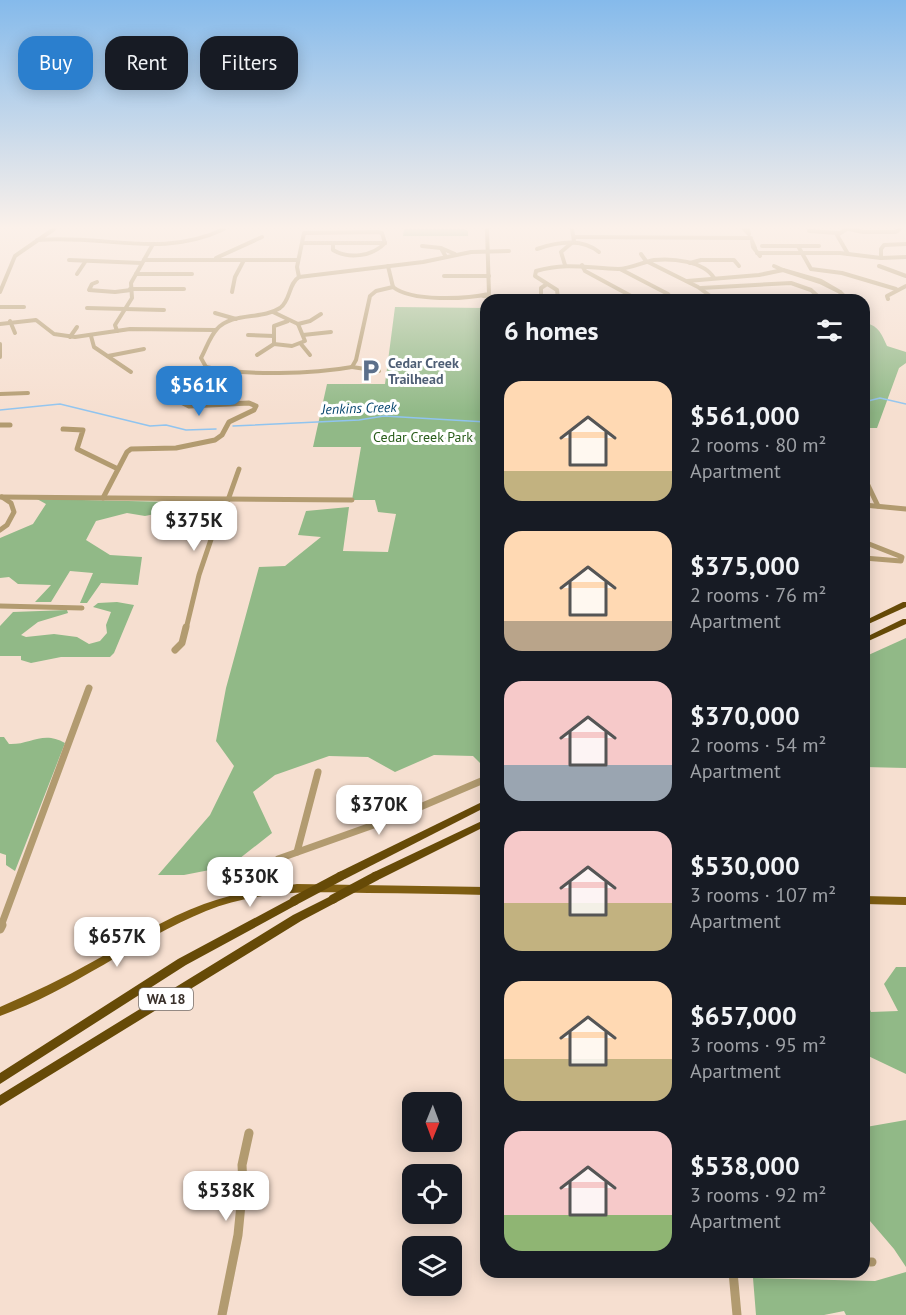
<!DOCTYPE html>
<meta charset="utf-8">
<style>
:root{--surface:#171b24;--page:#20242c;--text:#f1f3f6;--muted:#9ea1a6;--accent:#2b7fce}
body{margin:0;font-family:"PT Sans",sans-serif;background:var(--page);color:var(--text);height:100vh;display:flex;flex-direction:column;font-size:22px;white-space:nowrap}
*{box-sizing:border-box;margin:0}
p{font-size:20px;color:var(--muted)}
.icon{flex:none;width:33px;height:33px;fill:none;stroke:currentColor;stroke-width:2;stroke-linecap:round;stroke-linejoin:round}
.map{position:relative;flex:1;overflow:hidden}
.sheet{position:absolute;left:480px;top:294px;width:390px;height:984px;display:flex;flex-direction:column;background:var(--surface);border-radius:18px;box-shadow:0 3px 15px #0003}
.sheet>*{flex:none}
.hud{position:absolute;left:18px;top:36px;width:372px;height:54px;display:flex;gap:12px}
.needle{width:39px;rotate:181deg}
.tools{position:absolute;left:402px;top:1092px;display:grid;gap:12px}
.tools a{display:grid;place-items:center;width:60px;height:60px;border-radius:12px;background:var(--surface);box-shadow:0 3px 15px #0003;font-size:30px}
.price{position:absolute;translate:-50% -51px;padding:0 14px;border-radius:12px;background:#fff;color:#222;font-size:20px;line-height:39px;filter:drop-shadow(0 2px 3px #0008)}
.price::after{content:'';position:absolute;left:50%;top:36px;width:18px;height:14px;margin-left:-9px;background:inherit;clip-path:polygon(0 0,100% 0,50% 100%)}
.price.current{background:var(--accent);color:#fff}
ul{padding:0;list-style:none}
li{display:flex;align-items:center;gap:18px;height:150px;padding:0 24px}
li span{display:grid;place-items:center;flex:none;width:168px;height:120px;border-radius:18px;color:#555}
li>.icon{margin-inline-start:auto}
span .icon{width:72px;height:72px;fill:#fffc;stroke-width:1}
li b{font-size:26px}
h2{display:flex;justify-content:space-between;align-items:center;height:72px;padding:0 24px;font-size:26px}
.tag{padding:0 21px;border-radius:18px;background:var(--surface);box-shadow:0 3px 15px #0003;font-size:21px;line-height:54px}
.tag.current{background:var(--accent);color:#fff}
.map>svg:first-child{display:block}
.forest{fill:#91b987}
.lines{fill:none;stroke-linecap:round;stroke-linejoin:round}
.stream{stroke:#90c4ef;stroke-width:1.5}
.minor-far3{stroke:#b29b70;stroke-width:4}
.minor-far2{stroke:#b29b70;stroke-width:5}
.minor-far1{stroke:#b29b70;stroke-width:7}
.minor{stroke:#b29b70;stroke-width:9}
.major{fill:#7f5e12;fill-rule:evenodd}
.highway{fill:#664a07;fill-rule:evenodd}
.highway-bridge{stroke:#664a07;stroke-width:9}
.labels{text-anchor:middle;stroke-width:6;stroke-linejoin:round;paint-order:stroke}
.far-service-label{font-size:14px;font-weight:bold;fill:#4e5e75;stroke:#fff;text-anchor:start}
.far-water-label{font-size:14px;font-style:italic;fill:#06466e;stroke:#fff}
.far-park-label{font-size:14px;fill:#2a5d1b;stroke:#fff}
.shield{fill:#fff;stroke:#756f6b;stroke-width:1.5}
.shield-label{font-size:14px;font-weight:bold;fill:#3a312b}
</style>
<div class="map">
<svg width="906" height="1315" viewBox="0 0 906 1315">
<rect width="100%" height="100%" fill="#f6dfd0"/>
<g class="forest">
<polygon points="404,229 464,229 468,231 468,236 403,236"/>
<polygon points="395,307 486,308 486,769 473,756 434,755 395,772 368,757 329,756 275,775 253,792 272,833 230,866 184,875 158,875 210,815 234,766 216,741 226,688 259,567 285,566 321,537 298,535 306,511 349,507 343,551 388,552 396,514 378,512 375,500 352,500 361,447 313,447 327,384 385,384"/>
<path d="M866,323C879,326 882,335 887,346L906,352V363L899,368L877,428H864Z"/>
<polygon points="37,499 174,502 169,511 145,516 127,513 96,521 86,540 110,555 142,557 138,585 101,583 87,603 80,603 93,573 70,571 51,602 35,602 51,585 18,584 9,577 0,578 0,538 33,524 46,504"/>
<polygon points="117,602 134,605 114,653 110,657 61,657 31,663 21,660 21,656 0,656 0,626 13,612 67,610 68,613 38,622 21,635 26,637 54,634 77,637 89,644 100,641 107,633 106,625 111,612 93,607 98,603"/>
<polygon points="906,638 906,768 864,767 864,657"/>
<path d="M0,737H4L9,744C30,745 43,730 65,743L15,871L6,865V855L0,853Z"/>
<polygon points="896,967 906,967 906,1074 864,1054 864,996 871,1012 898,1011 884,984"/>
<polygon points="906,1120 906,1267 894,1249 864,1214 864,1130 866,1127"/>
<polygon points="906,1272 906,1315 846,1315 844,1311 824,1315 756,1315 753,1278 875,1281"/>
</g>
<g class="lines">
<g class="stream">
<polyline points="864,402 880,398 906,404"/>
<polyline points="0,410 60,404 150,426 166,425 186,430 216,429"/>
<polyline points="233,426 359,420 384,416 486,422"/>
</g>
<g class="minor-far3">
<polyline points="744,229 749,234 748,229"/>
<polyline points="847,229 837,235 848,254"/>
<polyline points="849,229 863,232 896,232 900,229"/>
<polyline points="809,231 838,233"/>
<polyline points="574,237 751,238"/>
<path d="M37,240C104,234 161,259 224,229"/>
<polyline points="303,243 385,243"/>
<path d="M333,243V250C348,259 372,257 385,243"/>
<polyline points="422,246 441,248"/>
<polyline points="762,246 819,246"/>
<polyline points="798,246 811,269 842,273 896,289"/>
<polyline points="755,248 752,241 753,247 760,256"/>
<path d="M537,249C557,242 582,238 599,252"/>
<polyline points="757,253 840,253 881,258 906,257"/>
<polyline points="641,254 646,261 698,287 713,298"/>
<polyline points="446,257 441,248 455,254"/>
<polyline points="216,258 262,237"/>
<polyline points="881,258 881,249 884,245 906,244"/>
<polyline points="69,260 142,263"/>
<polyline points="144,260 298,260"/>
<polyline points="690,263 701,260 734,260 739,266"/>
<polyline points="565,265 561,252 574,241 572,229"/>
<polyline points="582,265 585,271 633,297 645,300"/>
<polyline points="388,266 393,287"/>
<polyline points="774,266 783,270"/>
<polyline points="879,266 906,276"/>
<polyline points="620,269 668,294 673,300"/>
<polygon points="783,270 821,281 840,292 820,282"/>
<polyline points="77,274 85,262"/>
<polyline points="136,274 192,274"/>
<polyline points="444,276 489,276"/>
<polyline points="299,277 423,262 471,252 509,251"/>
<polyline points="687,281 759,275 783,270"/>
<polyline points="97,282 92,284 89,290 115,292 131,290"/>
<path d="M547,284L541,288V297L558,298L557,290L535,276L536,271C566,262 588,268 618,269C630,269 643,262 654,260C672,258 704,261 714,278"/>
<path d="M393,287C412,302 466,299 489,294L487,229"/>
<polyline points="701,288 791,283 811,290 822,300"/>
<polyline points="130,289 184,289"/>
<polyline points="0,292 15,256 54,229"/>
<polyline points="232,292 235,277 244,260"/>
<polyline points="840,292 848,300"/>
<polyline points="483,296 495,297"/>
<polyline points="888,299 887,296 906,286"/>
<polyline points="706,300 713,298 721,300"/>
<polyline points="0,307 24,307"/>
<polyline points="87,308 164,310"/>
<polyline points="273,312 298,324 305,341 292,346 274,344"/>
<polyline points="215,313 236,319"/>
<polyline points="10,321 15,333"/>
<polyline points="0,324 36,320 54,334 75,337 130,329 215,330"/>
<polyline points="298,324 310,321 321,314"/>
<polyline points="117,331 115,325 132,298 131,283 153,244"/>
<polyline points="248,335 274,336"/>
<polyline points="303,335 331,332"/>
<polyline points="91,336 94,347 131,372"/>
<polyline points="70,337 77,327"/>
<polyline points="0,344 0,357"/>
<polyline points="274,344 274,326 288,321"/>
<polyline points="301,344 310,355"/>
<polyline points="257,355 274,344"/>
<polyline points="108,356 144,349"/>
<path d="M206,367C244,376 314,374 352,367"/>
<polyline points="352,367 356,360 370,296 376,291 393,287"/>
<polyline points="352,367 379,371"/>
<polyline points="0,394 28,393"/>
<path d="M180,402C181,387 190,372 206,367L201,358C206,349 210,336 217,329C232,312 262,320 280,308C291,300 288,284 299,277L297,267L304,233L378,232L382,233L385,243"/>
</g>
<g class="minor-far2">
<polyline points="0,425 10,425"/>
<polyline points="63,429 83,430 77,449 118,469"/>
<polyline points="864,477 878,506"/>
<polyline points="0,497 352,500"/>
<polyline points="103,498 127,452 131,449 176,448 215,440 222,435 229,422 254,410 256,406 249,403 189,406 179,401"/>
<polyline points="864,505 906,509"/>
<polyline points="0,530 7,525 14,512 11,503 2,497"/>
<polyline points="864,542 902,557 901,561 864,558"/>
<polyline points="0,606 82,608"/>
<polyline points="186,629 199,575 223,504 228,500 239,469"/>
</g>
<g class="minor-far1">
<polyline points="175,650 182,643 186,627"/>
<polyline points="297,852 318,772"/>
<polyline points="269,890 268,868 278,859 399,816 486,779"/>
<polyline points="1,926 89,688"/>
</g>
<g class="minor">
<polyline points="0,929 2,925"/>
<polyline points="864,1262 872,1262"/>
<polyline points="733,1272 737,1315"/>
<polyline points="222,1315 238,1235 243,1184 242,1165 249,1133"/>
</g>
<g class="major">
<path d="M297,884L486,887V895C447,894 407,893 368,893C311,892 261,889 206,911C135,940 73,990 0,1016V1007C32,993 64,978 94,961C130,941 165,918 204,904C234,893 265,888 297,884Z"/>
<polygon points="864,896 906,897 906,905 864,904"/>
</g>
<g class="highway">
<polygon points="903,602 906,602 906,607 864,626 864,621"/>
<polygon points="903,619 906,619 906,624 864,643 864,638"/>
<polygon points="486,800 486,807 345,879 341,880 337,879 336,876 337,873"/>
<polygon points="486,819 486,826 380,879 376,880 372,879 371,876 372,873"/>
<polygon points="333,895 337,896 338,899 337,902 301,921 0,1106 0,1095 293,915"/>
<polygon points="294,897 298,898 299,901 298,904 186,965 0,1084 0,1073 178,959"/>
</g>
<g class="highway-bridge">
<polyline points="333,899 376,876"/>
<polyline points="294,901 341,876"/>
</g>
</g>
<linearGradient id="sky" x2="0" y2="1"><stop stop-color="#85baeb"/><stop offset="0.55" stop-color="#fbf1ea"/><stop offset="1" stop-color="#fbf1ea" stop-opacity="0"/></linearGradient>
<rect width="906" height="413" fill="url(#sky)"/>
<defs>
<symbol id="parking-bare" viewBox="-9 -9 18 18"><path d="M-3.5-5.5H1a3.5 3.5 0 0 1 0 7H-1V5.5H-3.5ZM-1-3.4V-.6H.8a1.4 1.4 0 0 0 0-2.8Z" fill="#5c6f8a" stroke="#fff" stroke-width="2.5" paint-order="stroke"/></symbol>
</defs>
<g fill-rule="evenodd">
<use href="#parking-bare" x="354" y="354" width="33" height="33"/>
</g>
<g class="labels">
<g class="far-service-label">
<text x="388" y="368">Cedar Creek<tspan x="388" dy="16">Trailhead</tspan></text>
</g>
<g class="far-water-label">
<text transform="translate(359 408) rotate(-2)" y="5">Jenkins Creek</text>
</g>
<g class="far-park-label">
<text x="423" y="442">Cedar Creek Park</text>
</g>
<rect class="shield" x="139" y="988" width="54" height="22" rx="4.5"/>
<g class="shield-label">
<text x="166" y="1004">WA 18</text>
</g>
</g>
</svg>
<div class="tools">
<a><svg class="needle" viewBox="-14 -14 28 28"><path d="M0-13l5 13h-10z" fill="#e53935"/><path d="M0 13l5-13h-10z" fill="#9ea1a6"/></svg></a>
<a><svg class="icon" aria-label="locate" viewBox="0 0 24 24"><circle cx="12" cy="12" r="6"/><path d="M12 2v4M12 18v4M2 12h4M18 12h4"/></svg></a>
<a><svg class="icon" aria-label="layers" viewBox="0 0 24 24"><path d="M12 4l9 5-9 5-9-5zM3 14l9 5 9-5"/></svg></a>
</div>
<b class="price current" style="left:199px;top:417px">$561K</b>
<b class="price" style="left:194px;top:552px">$375K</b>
<b class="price" style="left:379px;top:836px">$370K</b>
<b class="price" style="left:250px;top:908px">$530K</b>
<b class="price" style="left:117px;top:968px">$657K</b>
<b class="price" style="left:226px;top:1222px">$538K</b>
<div class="hud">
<a class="tag current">Buy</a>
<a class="tag">Rent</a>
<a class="tag">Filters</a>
</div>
<section class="sheet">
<h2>6 homes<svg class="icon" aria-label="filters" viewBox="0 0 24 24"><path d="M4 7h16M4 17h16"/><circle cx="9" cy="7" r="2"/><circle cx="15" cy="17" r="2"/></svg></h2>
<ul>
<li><span style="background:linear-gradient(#ffd9b3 75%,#c2b280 0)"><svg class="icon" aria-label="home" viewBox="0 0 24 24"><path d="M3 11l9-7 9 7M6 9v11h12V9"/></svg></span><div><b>$561,000</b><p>2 rooms · 80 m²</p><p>Apartment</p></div></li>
<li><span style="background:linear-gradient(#ffd9b3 75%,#b9a48a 0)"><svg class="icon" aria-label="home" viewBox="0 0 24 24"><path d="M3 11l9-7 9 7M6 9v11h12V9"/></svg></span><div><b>$375,000</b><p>2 rooms · 76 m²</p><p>Apartment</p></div></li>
<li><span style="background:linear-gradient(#f6c9c9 70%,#9aa5b1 0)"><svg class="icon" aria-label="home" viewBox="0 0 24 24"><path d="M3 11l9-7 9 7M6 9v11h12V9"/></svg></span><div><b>$370,000</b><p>2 rooms · 54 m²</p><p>Apartment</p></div></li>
<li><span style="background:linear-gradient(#f6c9c9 60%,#c2b280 0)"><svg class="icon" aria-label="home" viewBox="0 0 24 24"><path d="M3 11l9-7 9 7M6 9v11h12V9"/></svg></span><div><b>$530,000</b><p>3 rooms · 107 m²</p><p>Apartment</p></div></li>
<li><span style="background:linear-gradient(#ffd9b3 65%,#c2b280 0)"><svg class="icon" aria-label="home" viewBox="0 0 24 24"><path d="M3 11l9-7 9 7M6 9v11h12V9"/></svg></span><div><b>$657,000</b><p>3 rooms · 95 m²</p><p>Apartment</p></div></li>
<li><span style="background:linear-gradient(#f6c9c9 70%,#8fb573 0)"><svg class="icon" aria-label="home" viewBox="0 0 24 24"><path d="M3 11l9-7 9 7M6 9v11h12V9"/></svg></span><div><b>$538,000</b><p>3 rooms · 92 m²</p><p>Apartment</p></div></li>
</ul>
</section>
</div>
